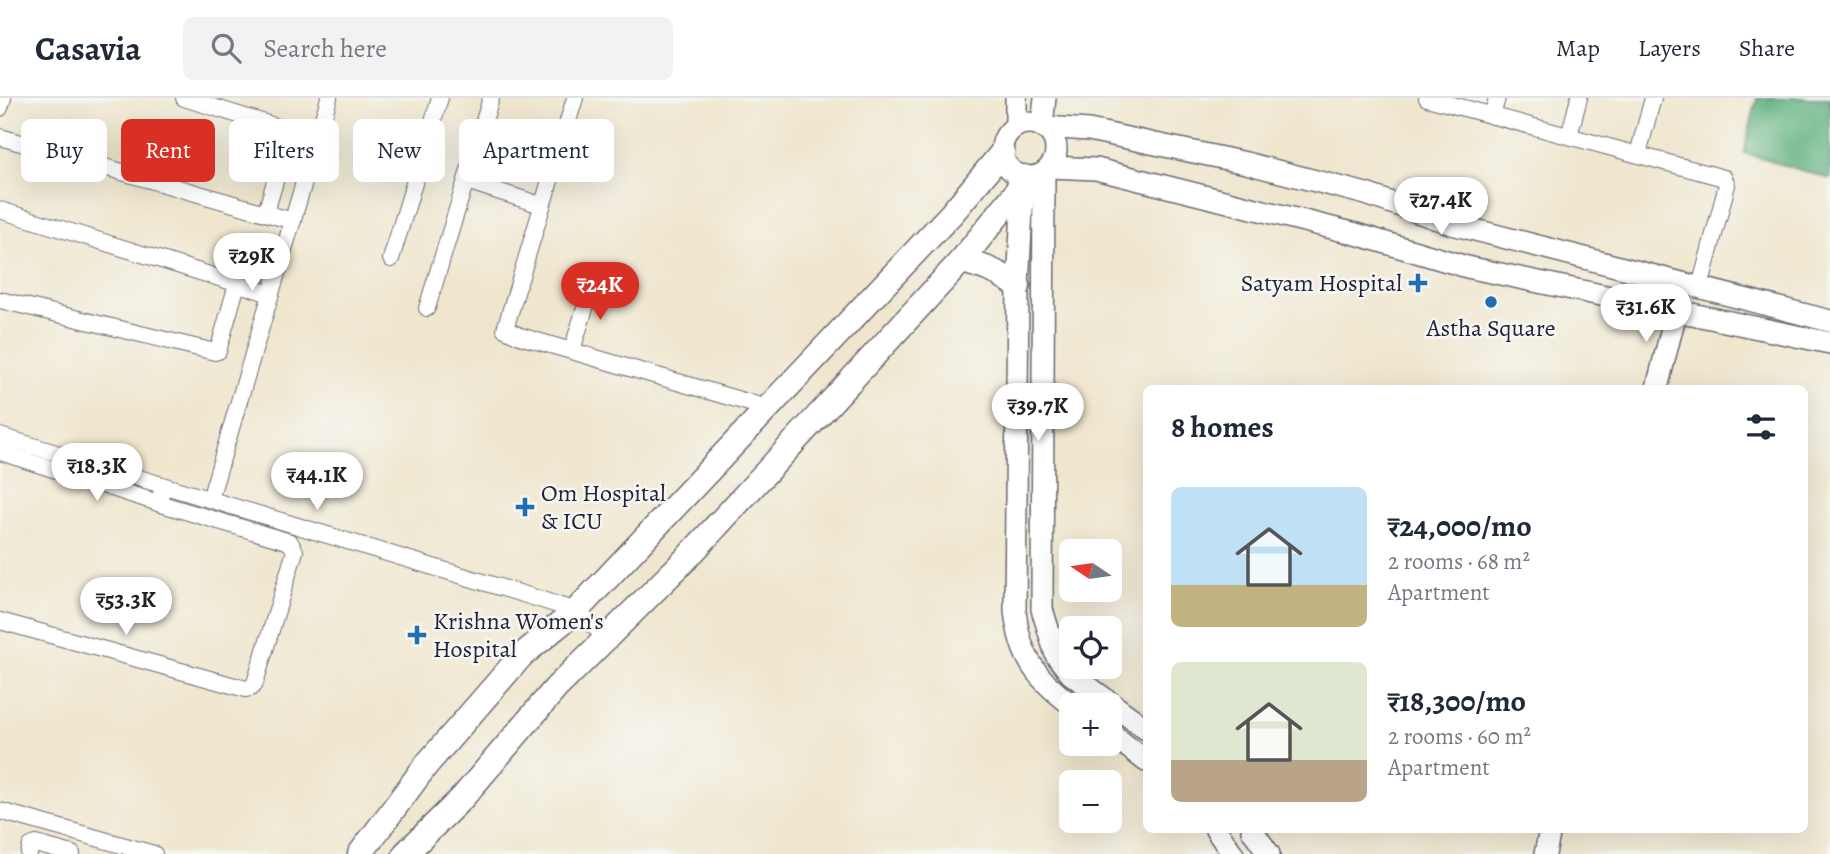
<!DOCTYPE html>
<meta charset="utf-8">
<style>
:root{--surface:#fff;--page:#f2f2f3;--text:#1f2937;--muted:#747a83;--line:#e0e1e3;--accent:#d93025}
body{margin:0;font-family:Alegreya,serif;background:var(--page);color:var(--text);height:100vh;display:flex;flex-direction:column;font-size:26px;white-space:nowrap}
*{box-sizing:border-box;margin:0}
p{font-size:23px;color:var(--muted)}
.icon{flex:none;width:38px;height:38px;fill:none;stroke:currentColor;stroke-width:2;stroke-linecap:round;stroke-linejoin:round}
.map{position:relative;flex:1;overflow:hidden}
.panel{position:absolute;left:1143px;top:287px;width:665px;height:448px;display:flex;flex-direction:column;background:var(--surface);border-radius:10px;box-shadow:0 7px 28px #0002}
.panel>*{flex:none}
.banner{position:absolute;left:21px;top:21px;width:665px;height:63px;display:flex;gap:14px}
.needle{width:46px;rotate:283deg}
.fabs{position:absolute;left:1059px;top:441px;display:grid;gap:14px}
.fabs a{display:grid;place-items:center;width:63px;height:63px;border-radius:10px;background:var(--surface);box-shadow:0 7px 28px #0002;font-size:35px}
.price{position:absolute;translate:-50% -60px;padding:0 16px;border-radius:24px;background:#fff;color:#222;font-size:23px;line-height:46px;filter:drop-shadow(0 2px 4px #0008)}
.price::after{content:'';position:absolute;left:50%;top:42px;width:21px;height:16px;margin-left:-10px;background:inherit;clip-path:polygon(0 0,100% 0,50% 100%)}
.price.selected{background:var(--accent);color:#fff}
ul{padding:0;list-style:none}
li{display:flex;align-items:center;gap:21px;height:175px;padding:0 28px}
li span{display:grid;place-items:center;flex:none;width:196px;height:140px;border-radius:10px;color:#555}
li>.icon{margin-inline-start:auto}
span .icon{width:84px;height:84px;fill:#fffc;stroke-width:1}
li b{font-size:30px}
h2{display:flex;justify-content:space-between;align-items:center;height:84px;padding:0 28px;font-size:30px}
.tag{padding:0 24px;border-radius:10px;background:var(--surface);box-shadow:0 7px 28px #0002;font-size:24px;line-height:63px}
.tag.selected{background:var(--accent);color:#fff}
header{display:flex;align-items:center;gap:42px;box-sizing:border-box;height:98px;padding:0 35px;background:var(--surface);border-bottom:2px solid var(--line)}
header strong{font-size:33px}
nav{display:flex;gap:38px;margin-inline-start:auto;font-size:24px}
.search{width:490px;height:63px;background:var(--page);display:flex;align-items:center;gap:18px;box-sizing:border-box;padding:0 24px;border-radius:10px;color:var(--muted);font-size:26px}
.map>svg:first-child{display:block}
.forest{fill:#5eb07e;stroke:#40695c;stroke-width:2}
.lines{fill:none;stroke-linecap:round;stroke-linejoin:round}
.street-casing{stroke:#6a676e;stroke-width:18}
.secondary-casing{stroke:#6a676e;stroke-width:24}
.primary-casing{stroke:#6a676e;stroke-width:27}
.street{stroke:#fff;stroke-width:16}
.secondary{stroke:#fff;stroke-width:21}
.primary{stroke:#fff;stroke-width:24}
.poi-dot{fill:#1f6fb2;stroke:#f6f6f2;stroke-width:2.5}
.labels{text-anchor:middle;stroke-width:5;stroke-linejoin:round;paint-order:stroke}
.poi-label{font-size:24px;fill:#22223b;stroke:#f6f6f2;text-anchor:start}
</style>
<header>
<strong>Casavia</strong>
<div class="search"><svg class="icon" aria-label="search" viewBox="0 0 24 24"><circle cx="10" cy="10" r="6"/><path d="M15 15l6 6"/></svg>Search here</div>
<nav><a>Map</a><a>Layers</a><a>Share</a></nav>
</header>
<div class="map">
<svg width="1830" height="756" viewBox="0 0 1830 756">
<rect width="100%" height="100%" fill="#f6f6f2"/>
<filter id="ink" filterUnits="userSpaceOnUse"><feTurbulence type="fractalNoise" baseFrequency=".0143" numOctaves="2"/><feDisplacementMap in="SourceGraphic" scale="14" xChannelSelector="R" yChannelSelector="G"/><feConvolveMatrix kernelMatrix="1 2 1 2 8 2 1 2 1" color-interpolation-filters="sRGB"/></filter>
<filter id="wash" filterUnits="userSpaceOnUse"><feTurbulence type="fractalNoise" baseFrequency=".00686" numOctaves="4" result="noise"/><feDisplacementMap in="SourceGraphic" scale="28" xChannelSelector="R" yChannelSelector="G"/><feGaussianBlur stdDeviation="1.57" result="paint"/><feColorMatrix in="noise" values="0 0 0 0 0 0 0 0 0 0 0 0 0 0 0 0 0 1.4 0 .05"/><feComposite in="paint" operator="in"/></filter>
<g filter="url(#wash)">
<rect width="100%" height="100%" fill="#efe6cd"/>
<polygon class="forest" points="1757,0 1830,0 1830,81 1744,55"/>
</g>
<g filter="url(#ink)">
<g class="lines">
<defs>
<g id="street">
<polyline points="184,0 284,31 288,39 266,114"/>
<polyline points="575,0 505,231 520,238 767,310"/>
<polyline points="1427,0 1724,80 1727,87 1700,189"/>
<polyline points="0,10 3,0"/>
<polyline points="1492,18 1497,0"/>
<polyline points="1569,38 1579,0"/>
<polyline points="0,39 293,123"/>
<polyline points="1638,56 1653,0"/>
<polyline points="466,83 541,107"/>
<polyline points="0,112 271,196"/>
<polyline points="391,161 440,0"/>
<polyline points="0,202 215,254 218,253 237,186"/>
<polyline points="427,210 491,0"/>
<polyline points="572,252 593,185"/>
<polyline points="0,338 539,501 576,513 607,540"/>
<polyline points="0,354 158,405 161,396"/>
<polyline points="210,401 329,0"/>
<polyline points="0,523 246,591 251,590 255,585 295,453 290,444 158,405"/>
<polyline points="0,713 154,756"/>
<polyline points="29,756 31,748 36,746 72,756"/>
</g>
<g id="secondary">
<polyline points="1016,0 1016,28"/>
<circle cx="1029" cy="52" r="27"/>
<polyline points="1042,27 1045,0"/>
<polyline points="1045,29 1089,32 1246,65 1366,96 1452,126 1830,223"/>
<polyline points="1050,69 1096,71 1356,136 1467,169 1830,245"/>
<polyline points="1044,75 1042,511 1056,557 1071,576 1146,631"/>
<path d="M1028,79L1022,111L1018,188L1015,513C1020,558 1035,580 1072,607"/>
<polyline points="1657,290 1680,198"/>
<polyline points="1110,635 1146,663"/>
<polyline points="1216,732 1233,756"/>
<polyline points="1252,732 1269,756"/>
<polyline points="1545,756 1550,732"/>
</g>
<g id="primary">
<path d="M961,163C984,168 1000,175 1018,188"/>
<polyline points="360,756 427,666 521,558 576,513 952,115 1002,55"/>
<polyline points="405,756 463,699 556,590 686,461 961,163 1015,96 1024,79"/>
</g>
</defs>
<use href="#street" class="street-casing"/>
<use href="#secondary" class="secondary-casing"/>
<use href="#primary" class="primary-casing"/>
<use href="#street" class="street"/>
<use href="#secondary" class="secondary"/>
<use href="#primary" class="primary"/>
</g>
</g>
<g class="poi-dot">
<path d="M1414.5 174.5h7v7h7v7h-7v7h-7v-7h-7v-7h7z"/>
<circle cx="1491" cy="204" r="7"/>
<path d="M521.5 398.5h7v7h7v7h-7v7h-7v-7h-7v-7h7z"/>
<path d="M413.5 526.5h7v7h7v7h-7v7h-7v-7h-7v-7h7z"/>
</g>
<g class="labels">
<g class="poi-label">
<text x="1402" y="193" text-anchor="end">Satyam Hospital</text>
<text x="1491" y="238" text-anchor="middle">Astha Square</text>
<text x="541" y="403">Om Hospital<tspan x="541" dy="28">&amp; ICU</tspan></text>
<text x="433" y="531">Krishna Women's<tspan x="433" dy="28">Hospital</tspan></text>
</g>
</g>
</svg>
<div class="fabs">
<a><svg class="needle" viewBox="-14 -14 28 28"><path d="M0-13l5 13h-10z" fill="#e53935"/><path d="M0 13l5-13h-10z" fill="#747a83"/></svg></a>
<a><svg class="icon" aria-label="locate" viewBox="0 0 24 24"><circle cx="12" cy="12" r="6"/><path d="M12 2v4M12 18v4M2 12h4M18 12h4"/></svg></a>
<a>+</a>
<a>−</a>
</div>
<b class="price" style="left:1441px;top:139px">₹27.4K</b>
<b class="price" style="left:252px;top:195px">₹29K</b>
<b class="price selected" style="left:600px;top:224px">₹24K</b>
<b class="price" style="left:1646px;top:246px">₹31.6K</b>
<b class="price" style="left:1038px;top:345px">₹39.7K</b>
<b class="price" style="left:97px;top:405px">₹18.3K</b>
<b class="price" style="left:317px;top:414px">₹44.1K</b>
<b class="price" style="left:126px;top:539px">₹53.3K</b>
<div class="banner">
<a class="tag">Buy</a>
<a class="tag selected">Rent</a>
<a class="tag">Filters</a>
<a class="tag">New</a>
<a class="tag">Apartment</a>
</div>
<section class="panel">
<h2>8 homes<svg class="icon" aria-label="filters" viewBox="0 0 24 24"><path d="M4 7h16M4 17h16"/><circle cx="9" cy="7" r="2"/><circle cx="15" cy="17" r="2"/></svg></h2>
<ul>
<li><span style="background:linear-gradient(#bfe0f5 70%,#c2b280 0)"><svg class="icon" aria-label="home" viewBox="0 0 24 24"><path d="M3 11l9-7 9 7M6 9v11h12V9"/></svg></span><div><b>₹24,000/mo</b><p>2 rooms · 68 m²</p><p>Apartment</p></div></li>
<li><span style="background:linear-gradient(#dfe7d0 70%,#b9a48a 0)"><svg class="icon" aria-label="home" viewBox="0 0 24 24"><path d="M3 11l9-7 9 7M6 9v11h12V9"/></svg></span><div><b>₹18,300/mo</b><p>2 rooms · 60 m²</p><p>Apartment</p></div></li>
</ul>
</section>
</div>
